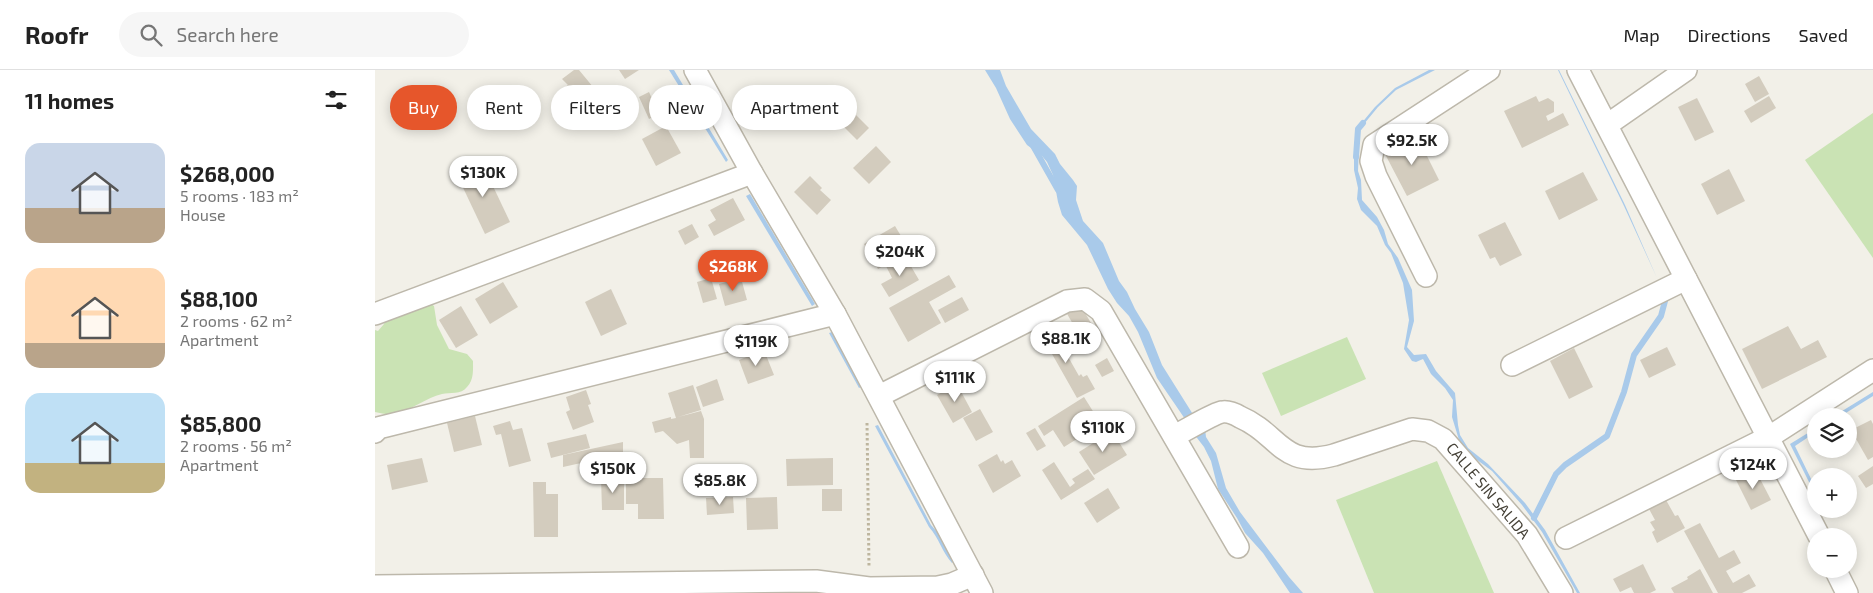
<!DOCTYPE html>
<meta charset="utf-8">
<style>
:root{--surface:#fff;--page:#f6f6f6;--text:#222;--muted:#767676;--line:#e0e0e0;--accent:#e6562b}
body{margin:0;font-family:"Exo 2",sans-serif;background:var(--page);color:var(--text);height:100vh;display:flex;flex-direction:column;font-size:19px;white-space:nowrap}
*{box-sizing:border-box;margin:0}
p{font-size:16px;color:var(--muted)}
.icon{flex:none;width:28px;height:28px;fill:none;stroke:currentColor;stroke-width:2;stroke-linecap:round;stroke-linejoin:round}
.map{position:relative;flex:1;overflow:hidden}
.details{display:flex;flex-direction:column;background:var(--surface);width:375px}
.details>*{flex:none}
.top-card{position:absolute;left:15px;top:15px;width:475px;height:45px;display:flex;gap:10px}
.controls{position:absolute;left:1432px;top:338px;display:grid;gap:10px}
.controls a{display:grid;place-items:center;width:50px;height:50px;border-radius:50%;background:var(--surface);box-shadow:0 2px 12px #0003;font-size:25px}
.price{position:absolute;translate:-50% -42px;padding:0 11px;border-radius:18px;background:#fff;color:#222;font-size:16px;line-height:32px;filter:drop-shadow(0 1px 2px #0008)}
.price::after{content:'';position:absolute;left:50%;top:30px;width:15px;height:11px;margin-left:-8px;background:inherit;clip-path:polygon(0 0,100% 0,50% 100%)}
.price.on{background:var(--accent);color:#fff}
ul{padding:0;list-style:none}
li{display:flex;align-items:center;gap:15px;height:125px;padding:0 25px}
li span{display:grid;place-items:center;flex:none;width:140px;height:100px;border-radius:15px;color:#555}
li>.icon{margin-inline-start:auto}
span .icon{width:60px;height:60px;fill:#fffc;stroke-width:1}
li b{font-size:21px}
h2{display:flex;justify-content:space-between;align-items:center;height:60px;padding:0 25px;font-size:21px}
.tag{padding:0 18px;border-radius:22px;background:var(--surface);box-shadow:0 2px 12px #0003;font-size:18px;line-height:45px}
.tag.on{background:var(--accent);color:#fff}
header{display:flex;align-items:center;gap:30px;box-sizing:border-box;height:70px;padding:0 25px;background:var(--surface);border-bottom:1px solid var(--line)}
header strong{font-size:24px}
nav{display:flex;gap:28px;margin-inline-start:auto;font-size:18px}
.search{width:350px;height:45px;background:var(--page);display:flex;align-items:center;gap:12px;box-sizing:border-box;padding:0 18px;border-radius:28px;color:var(--muted);font-size:19px}
main{display:flex;flex:1;min-height:0}
.map>svg:first-child{display:block}
.green{fill:#cae3b4}
.water{fill:#a9caea}
.lines{fill:none;stroke-linecap:round;stroke-linejoin:round}
.stream{stroke:#a9caea;stroke-width:6}
.building{fill:#d3ccbe}
.minor-casing{stroke:#bdb8ab;stroke-width:24}
.path{stroke:#bdb59e;stroke-width:3;stroke-dasharray:2.5 2.5;stroke-linecap:butt}
.minor{stroke:#fff;stroke-width:21}
.labels{text-anchor:middle;stroke-width:4;stroke-linejoin:round;paint-order:stroke}
.street-label{font-size:15px;fill:#454137;stroke:#fff}
</style>
<header>
<strong>Roofr</strong>
<div class="search"><svg class="icon" aria-label="search" viewBox="0 0 24 24"><circle cx="10" cy="10" r="6"/><path d="M15 15l6 6"/></svg>Search here</div>
<nav><a>Map</a><a>Directions</a><a>Saved</a></nav>
</header>
<main>
<section class="details">
<h2>11 homes<svg class="icon" aria-label="filters" viewBox="0 0 24 24"><path d="M4 7h16M4 17h16"/><circle cx="9" cy="7" r="2"/><circle cx="15" cy="17" r="2"/></svg></h2>
<ul>
<li><span style="background:linear-gradient(#c9d6e8 65%,#b9a48a 0)"><svg class="icon" aria-label="home" viewBox="0 0 24 24"><path d="M3 11l9-7 9 7M6 9v11h12V9"/></svg></span><div><b>$268,000</b><p>5 rooms · 183 m²</p><p>House</p></div></li>
<li><span style="background:linear-gradient(#ffd9b3 75%,#b9a48a 0)"><svg class="icon" aria-label="home" viewBox="0 0 24 24"><path d="M3 11l9-7 9 7M6 9v11h12V9"/></svg></span><div><b>$88,100</b><p>2 rooms · 62 m²</p><p>Apartment</p></div></li>
<li><span style="background:linear-gradient(#bfe0f5 70%,#c2b280 0)"><svg class="icon" aria-label="home" viewBox="0 0 24 24"><path d="M3 11l9-7 9 7M6 9v11h12V9"/></svg></span><div><b>$85,800</b><p>2 rooms · 56 m²</p><p>Apartment</p></div></li>
</ul>
</section>
<div class="map">
<svg width="1498" height="523" viewBox="0 0 1498 523">
<rect width="100%" height="100%" fill="#f2f0e8"/>
<g class="green">
<polygon points="1498,43 1498,188 1430,90"/>
<path d="M51,230L59,236L62,255L74,279L92,284L98,291C98,300 99,310 92,317C86,325 75,322 67,324C51,328 38,339 23,343C15,345 8,344 0,342V260L3,261L9,254L12,246Z"/>
<polygon points="972,267 991,309 906,346 887,303"/>
<polygon points="1062,391 1119,523 999,523 961,430"/>
</g>
<g class="water">
<polygon points="294,0 299,0 353,90 351,92"/>
<polygon points="610,0 625,0 631,16 656,59 680,84 685,94 698,110 702,116 701,130 708,151 728,173 744,211 752,222 760,239 774,262 787,295 819,346 810,349 782,308 763,262 754,246 742,233 733,219 712,175 687,145 683,132 678,105 672,92 667,86 652,75 635,49 621,18"/>
<polygon points="1054,0 1060,0 1021,20 1003,37 984,60 980,61 1000,37 1020,18"/>
<polygon points="1183,0 1184,0 1250,135 1282,208 1249,136"/>
<polygon points="984,77 983,101 986,110 987,130 1002,147 1009,160 1013,174 1023,188 1037,220 1039,251 1032,277 1039,285 1051,284 1061,301 1080,323 1083,355 1085,365 1093,378 1113,394 1150,433 1170,460 1205,523 1202,523 1167,462 1147,435 1117,401 1094,384 1084,370 1077,347 1078,330 1070,318 1056,304 1048,289 1041,292 1037,291 1029,279 1034,250 1028,213 1016,183 1010,175 1002,156 986,140 982,129 983,118 979,100 979,79"/>
<polygon points="375,124 440,234 437,236 371,126"/>
<polygon points="457,262 486,317 484,318 454,263"/>
<polygon points="1498,322 1498,326 1466,346 1459,346"/>
<path d="M503,355L556,455L563,463L579,491L577,493C567,482 564,468 554,457L500,356Z"/>
<polygon points="1441,358 1441,362 1420,376 1441,419 1441,426 1415,374"/>
<polygon points="830,359 831,367 841,383 851,418 865,442 914,507 928,523 915,523 888,483 870,463 862,448 843,419 836,391 829,377 819,364"/>
</g>
<g class="lines">
<g class="stream">
<polyline points="657,74 683,120"/>
<polyline points="981,87 983,59 988,53"/>
<polyline points="1159,448 1181,404 1190,395 1232,366 1249,322 1259,285 1286,246 1290,231"/>
</g>
</g>
<g class="building">
<polygon points="199,0 204,0 223,23 204,38 188,19 193,15 187,9"/>
<polygon points="244,0 264,0 250,9"/>
<polygon points="1384,6 1394,24 1380,32 1370,14"/>
<polygon points="274,22 284,44 274,49 264,27"/>
<polygon points="1161,26 1164,32 1173,28 1179,32 1179,42 1171,46 1173,51 1188,43 1194,55 1147,78 1129,41"/>
<polygon points="1394,26 1401,38 1376,53 1369,41"/>
<polygon points="1322,28 1339,62 1320,71 1303,37"/>
<polygon points="481,45 494,58 482,70 469,57"/>
<polygon points="291,56 306,83 281,96 267,69"/>
<polygon points="1043,68 1064,110 1032,126 1010,84 1018,80 1023,70 1034,72"/>
<polygon points="501,76 516,92 494,114 478,98"/>
<polygon points="107,93 135,152 110,164 82,105"/>
<polygon points="1354,99 1370,131 1342,145 1326,114"/>
<polygon points="1208,102 1223,130 1184,150 1170,121"/>
<polygon points="435,106 447,118 445,120 456,130 442,145 419,122"/>
<polygon points="358,128 370,150 339,166 333,155 341,150 335,140"/>
<polygon points="1130,152 1147,185 1125,196 1120,187 1115,189 1103,165"/>
<polygon points="317,154 324,167 310,175 303,161"/>
<polygon points="520,156 535,181 503,199 489,174"/>
<polygon points="530,186 544,210 514,227 506,214 517,208 511,196"/>
<polygon points="574,205 581,217 554,232 566,253 533,272 514,238"/>
<polygon points="336,208 342,229 328,233 322,212"/>
<polygon points="366,208 372,230 350,236 344,214"/>
<polygon points="128,212 143,237 115,254 100,229"/>
<polygon points="236,219 252,254 226,266 210,232"/>
<polygon points="587,227 594,240 570,253 563,240"/>
<polygon points="705,234 724,267 710,275 691,242"/>
<polygon points="86,236 103,265 81,278 64,250"/>
<polygon points="675,255 704,306 706,304 708,307 712,305 720,319 702,328 664,261"/>
<polygon points="1413,256 1426,279 1443,270 1452,287 1387,319 1367,279"/>
<polygon points="1292,277 1301,295 1274,308 1265,290"/>
<polygon points="1199,278 1218,317 1194,329 1175,291"/>
<polygon points="389,280 399,305 373,314 364,290"/>
<polygon points="732,288 739,301 727,307 720,295"/>
<polygon points="342,309 349,330 328,337 321,317"/>
<polygon points="582,314 597,342 578,353 562,325"/>
<polygon points="318,315 326,340 303,347 326,341 329,349 329,388 315,388 314,370 302,374 288,361 280,363 277,352 296,347 296,349 301,348 293,323"/>
<polygon points="211,320 216,334 213,335 219,352 198,360 191,342 195,340 191,327"/>
<polygon points="709,327 726,354 689,377 678,360 669,366 663,356"/>
<polygon points="605,339 618,362 601,371 588,348"/>
<polygon points="100,346 107,375 79,382 72,353"/>
<polygon points="1496,350 1498,354 1498,387 1493,390 1476,360"/>
<polygon points="135,351 138,360 147,358 156,391 134,397 126,364 121,365 118,356"/>
<polygon points="660,358 671,376 662,381 651,363"/>
<polygon points="737,361 752,385 719,405 704,382"/>
<polygon points="211,364 215,378 176,388 172,373"/>
<polygon points="248,372 248,393 239,393 239,403 217,394 206,393 188,397 188,385"/>
<polygon points="622,384 626,392 628,390 630,394 637,390 646,406 618,423 603,395"/>
<polygon points="47,388 53,412 17,420 12,395"/>
<polygon points="458,388 458,415 412,416 411,389"/>
<polygon points="679,392 695,417 700,413 697,409 713,399 720,409 686,430 667,400"/>
<polygon points="1498,396 1498,414 1491,418 1483,406"/>
<polygon points="1381,401 1396,430 1376,440 1361,410"/>
<polygon points="226,408 249,409 249,440 227,440"/>
<polygon points="251,408 288,408 289,449 263,449 263,434 251,434"/>
<polygon points="158,412 171,412 171,424 183,424 183,467 159,467"/>
<polygon points="733,418 745,438 722,453 709,433"/>
<rect x="447" y="419" width="20" height="22"/>
<polygon points="358,427 359,443 332,445 331,428"/>
<polygon points="402,427 403,459 372,460 371,428"/>
<polygon points="1291,430 1300,446 1303,445 1310,458 1282,473 1277,462 1280,460 1275,452 1280,450 1274,439"/>
<polygon points="1325,453 1344,488 1359,480 1366,493 1351,501 1358,513 1374,504 1381,516 1367,523 1343,523 1309,461"/>
<polygon points="1268,494 1281,520 1275,523 1259,523 1256,517 1245,522 1238,509"/>
<polygon points="1325,499 1338,523 1299,523 1296,518 1313,509 1312,507"/>
</g>
<g class="lines">
<defs>
<g id="minor">
<polyline points="320,0 377,103 460,244 607,523"/>
<polyline points="1203,0 1444,466"/>
<polyline points="1232,55 1311,0"/>
<polyline points="1051,206 1001,106 996,91 999,75 1114,0"/>
<polyline points="0,244 377,103"/>
<polyline points="1137,295 1311,209"/>
<polyline points="504,326 692,231 710,229 726,241 863,477"/>
<polyline points="0,362 3,358 460,244"/>
<path d="M799,366C808,362 839,343 847,342C853,341 860,344 865,347C905,364 906,399 959,385L1037,359L1053,361L1068,369L1152,465L1187,523"/>
<polyline points="1191,468 1394,367 1498,300"/>
<polyline points="1460,499 1472,523"/>
<polyline points="0,516 441,511 494,518 563,517 577,514 598,505"/>
</g>
</defs>
<use href="#minor" class="minor-casing"/>
<polyline class="path" points="492,353 494,497"/>
<use href="#minor" class="minor"/>
</g>
<g class="labels">
<g class="street-label">
<text transform="translate(1113 421) rotate(50)" y="5">CALLE SIN SALIDA</text>
</g>
</g>
</svg>
<div class="controls">
<a><svg class="icon" aria-label="layers" viewBox="0 0 24 24"><path d="M12 4l9 5-9 5-9-5zM3 14l9 5 9-5"/></svg></a>
<a>+</a>
<a>−</a>
</div>
<b class="price" style="left:1037px;top:96px">$92.5K</b>
<b class="price" style="left:108px;top:128px">$130K</b>
<b class="price" style="left:525px;top:207px">$204K</b>
<b class="price on" style="left:358px;top:222px">$268K</b>
<b class="price" style="left:691px;top:294px">$88.1K</b>
<b class="price" style="left:381px;top:297px">$119K</b>
<b class="price" style="left:580px;top:333px">$111K</b>
<b class="price" style="left:728px;top:383px">$110K</b>
<b class="price" style="left:1378px;top:420px">$124K</b>
<b class="price" style="left:238px;top:424px">$150K</b>
<b class="price" style="left:345px;top:436px">$85.8K</b>
<div class="top-card">
<a class="tag on">Buy</a>
<a class="tag">Rent</a>
<a class="tag">Filters</a>
<a class="tag">New</a>
<a class="tag">Apartment</a>
</div>
</div>
</main>
